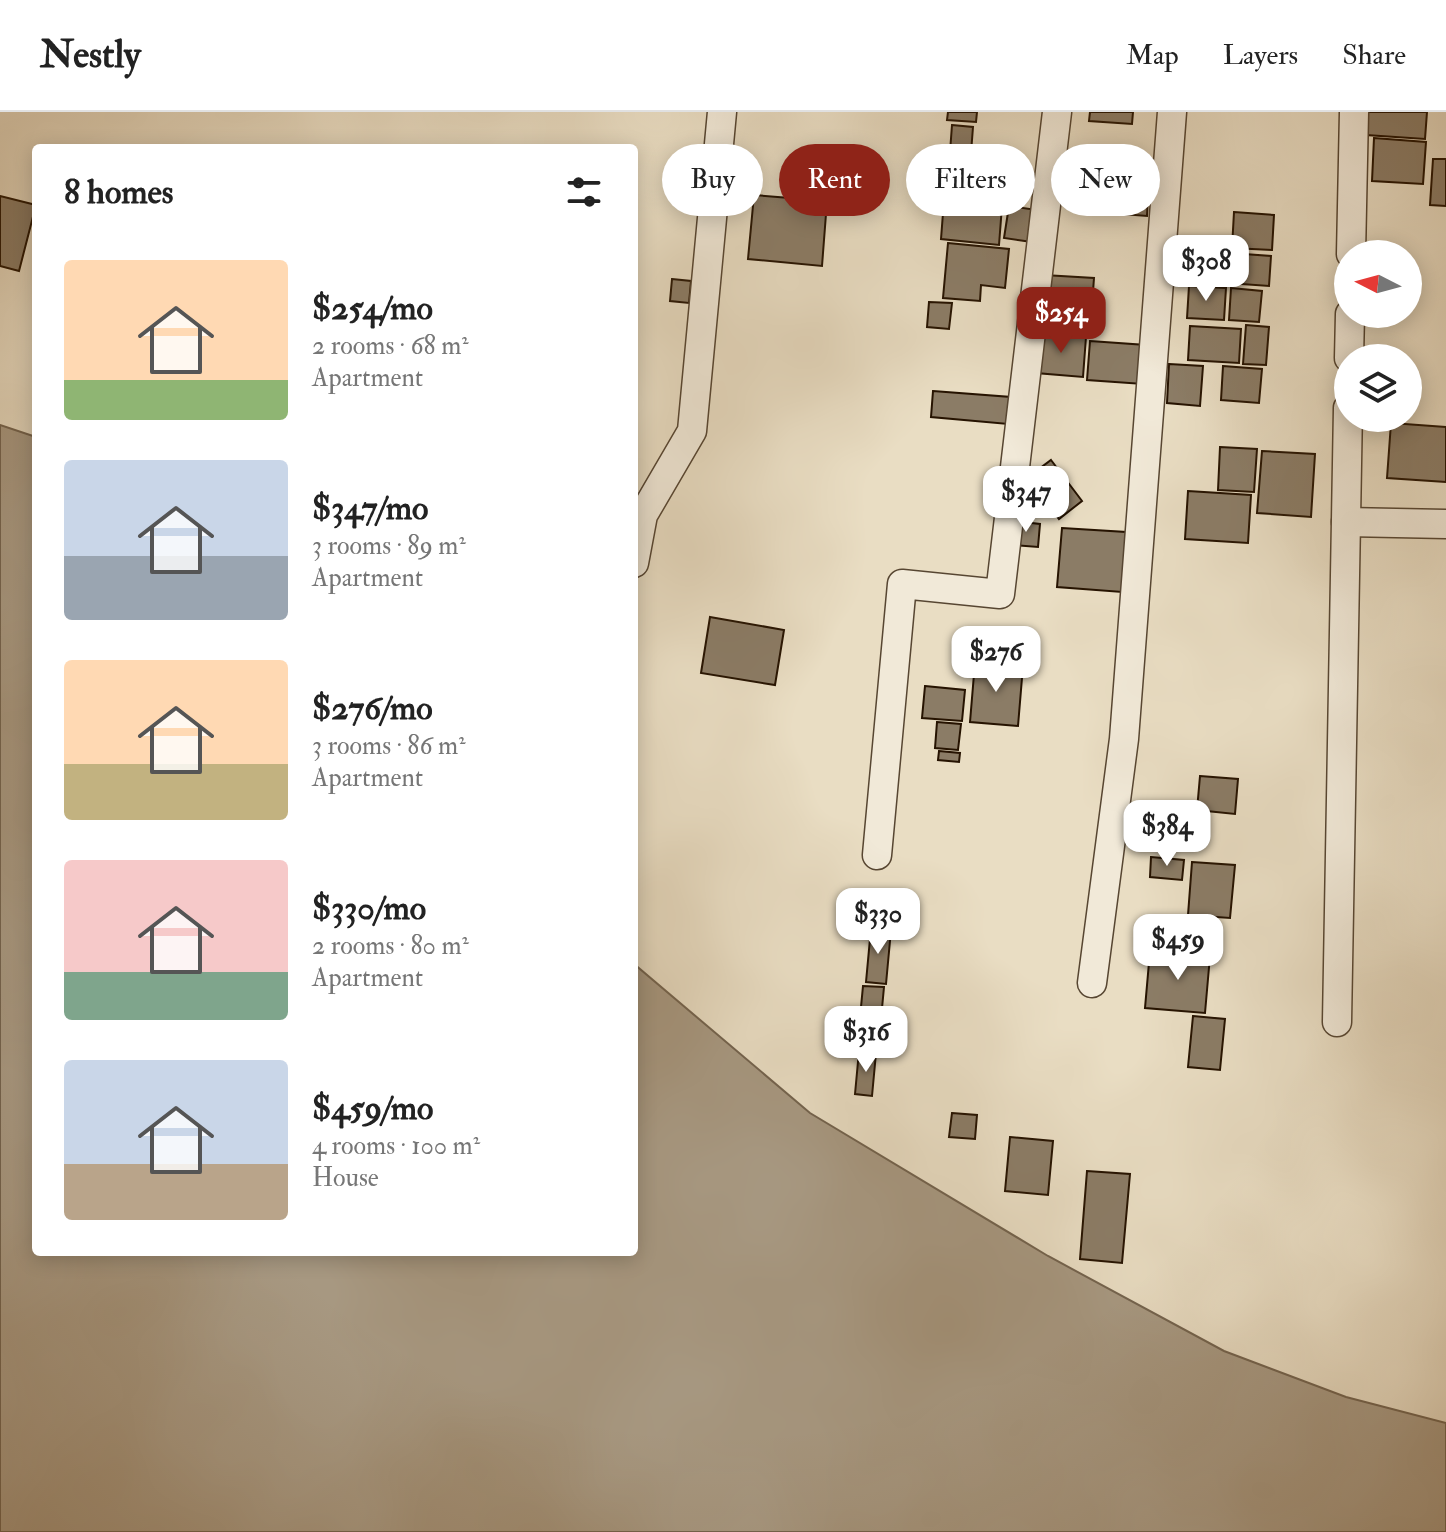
<!DOCTYPE html>
<meta charset="utf-8">
<style>
:root{--surface:#fff;--page:#f6f6f6;--text:#222;--muted:#767676;--line:#e0e0e0;--accent:#8f2418}
body{margin:0;font-family:"IM FELL Double Pica",serif;background:var(--page);color:var(--text);height:100vh;display:flex;flex-direction:column;font-size:30px;white-space:nowrap}
*{box-sizing:border-box;margin:0}
p{font-size:26px;color:var(--muted)}
.icon{flex:none;width:44px;height:44px;fill:none;stroke:currentColor;stroke-width:2;stroke-linecap:round;stroke-linejoin:round}
.map{position:relative;flex:1;overflow:hidden}
.sheet{position:absolute;left:32px;top:32px;width:606px;height:1112px;display:flex;flex-direction:column;background:var(--surface);border-radius:8px;box-shadow:0 4px 20px #0003}
.sheet>*{flex:none}
.top-card{position:absolute;left:662px;top:32px;width:664px;height:72px;display:flex;gap:16px}
.needle{width:52px;rotate:276deg}
.buttons{position:absolute;left:1334px;top:128px;display:grid;gap:16px}
.buttons a{display:grid;place-items:center;width:88px;height:88px;border-radius:50%;background:var(--surface);box-shadow:0 4px 20px #0003;font-size:40px}
.price{position:absolute;translate:-50% -68px;padding:0 18px;border-radius:16px;background:#fff;color:#222;font-size:26px;line-height:52px;filter:drop-shadow(0 2px 4px #0008)}
.price::after{content:'';position:absolute;left:50%;top:48px;width:24px;height:18px;margin-left:-12px;background:inherit;clip-path:polygon(0 0,100% 0,50% 100%)}
.price.current{background:var(--accent);color:#fff}
ul{padding:0;list-style:none}
li{display:flex;align-items:center;gap:24px;height:200px;padding:0 32px}
li span{display:grid;place-items:center;flex:none;width:224px;height:160px;border-radius:8px;color:#555}
li>.icon{margin-inline-start:auto}
span .icon{width:96px;height:96px;fill:#fffc;stroke-width:1}
li b{font-size:34px}
h2{display:flex;justify-content:space-between;align-items:center;height:96px;padding:0 32px;font-size:34px}
.pill{padding:0 28px;border-radius:36px;background:var(--surface);box-shadow:0 4px 20px #0003;font-size:28px;line-height:72px}
.pill.current{background:var(--accent);color:#fff}
header{display:flex;align-items:center;gap:48px;box-sizing:border-box;height:112px;padding:0 40px;background:var(--surface);border-bottom:2px solid var(--line)}
header strong{font-size:38px}
nav{display:flex;gap:44px;margin-inline-start:auto;font-size:28px}
.map>svg:first-child{display:block}
.water{fill:#a79881;stroke:#73634e;stroke-width:2}
.building{fill:#8b7c66;stroke:#261301;stroke-width:2}
.lines{fill:none;stroke-linecap:round;stroke-linejoin:round}
.minor-casing{stroke:#574632;stroke-width:31}
.minor{stroke:#f1e9d8;stroke-width:28}
</style>
<header>
<strong>Nestly</strong>
<nav><a>Map</a><a>Layers</a><a>Share</a></nav>
</header>
<div class="map">
<svg width="1446" height="1420" viewBox="0 0 1446 1420">
<rect width="100%" height="100%" fill="#e9ddc3"/>
<filter id="stains"><feTurbulence type="fractalNoise" baseFrequency=".0025" numOctaves="4"/><feColorMatrix values="0 0 0 0 .2 0 0 0 0 .09 0 0 0 0 .02 0 0 0 .5 -.17"/></filter>
<radialGradient id="worn" r=".72"><stop offset=".6" stop-color="#630" stop-opacity="0"/><stop offset="1" stop-color="#630" stop-opacity=".3"/></radialGradient>
<polygon class="water" points="0,313 36,325 36,1140 634,1140 634,852 810,1001 1048,1144 1224,1239 1346,1285 1446,1311 1446,1420 0,1420"/>
<g class="building">
<polygon points="948,0 977,0 976,10 947,8"/>
<polygon points="1090,0 1133,0 1132,12 1089,9"/>
<polygon points="1368,0 1427,0 1425,27 1366,23"/>
<polygon points="952,13 973,15 971,41 950,40"/>
<polygon points="1374,26 1426,30 1423,72 1372,69"/>
<polygon points="1095,44 1128,46 1126,80 1093,78"/>
<polygon points="1132,46 1157,48 1155,74 1130,72"/>
<polygon points="1433,47 1446,47 1446,94 1430,93"/>
<polygon points="1071,49 1084,50 1082,82 1069,81"/>
<polygon points="942,50 974,53 971,88 939,85"/>
<polygon points="1084,81 1148,85 1147,104 1083,99"/>
<polygon points="754,83 827,89 822,154 748,147"/>
<polygon points="0,84 36,93 19,159 0,154"/>
<polygon points="944,88 1002,94 999,133 941,127"/>
<polygon points="1009,94 1044,99 1039,131 1004,126"/>
<polygon points="1234,100 1274,103 1272,138 1232,136"/>
<polygon points="948,131 1009,137 1005,176 981,173 980,189 943,186"/>
<polygon points="1189,138 1224,140 1223,156 1188,154"/>
<polygon points="1230,141 1271,144 1269,174 1228,171"/>
<polygon points="1044,163 1094,166 1090,220 1040,216"/>
<polygon points="672,167 691,169 689,191 670,189"/>
<polygon points="1189,174 1226,176 1224,208 1187,206"/>
<polygon points="1231,176 1262,179 1259,210 1229,208"/>
<polygon points="929,190 952,191 949,217 927,215"/>
<polygon points="1246,213 1269,215 1266,253 1243,252"/>
<polygon points="1190,214 1241,217 1239,251 1188,248"/>
<polygon points="1039,221 1086,225 1083,265 1036,261"/>
<polygon points="1090,229 1146,233 1143,272 1087,268"/>
<polygon points="1169,252 1203,254 1200,294 1167,291"/>
<polygon points="1223,254 1262,257 1259,291 1221,288"/>
<polygon points="933,279 1011,285 1008,312 931,305"/>
<polygon points="1391,311 1446,315 1446,370 1387,366"/>
<polygon points="1220,335 1257,337 1254,380 1218,378"/>
<polygon points="1262,339 1315,342 1311,405 1257,401"/>
<polygon points="1051,348 1082,389 1059,407 1027,366"/>
<polygon points="1188,379 1251,383 1248,431 1185,427"/>
<polygon points="1014,409 1040,412 1038,435 1012,433"/>
<polygon points="1062,416 1126,420 1122,480 1057,475"/>
<polygon points="710,505 784,518 775,573 701,561"/>
<polygon points="975,550 1023,554 1018,614 970,610"/>
<polygon points="925,574 965,578 962,609 922,606"/>
<polygon points="937,610 961,612 958,638 935,636"/>
<polygon points="939,639 960,641 959,650 938,648"/>
<polygon points="1200,664 1238,667 1235,702 1197,698"/>
<polygon points="1151,745 1184,748 1182,768 1150,765"/>
<polygon points="1192,750 1235,753 1230,806 1188,803"/>
<polygon points="871,816 891,818 886,872 866,870"/>
<polygon points="1150,839 1210,844 1205,901 1145,896"/>
<polygon points="863,874 884,875 878,939 857,937"/>
<polygon points="1193,904 1225,907 1220,958 1188,955"/>
<polygon points="859,939 876,941 872,984 855,982"/>
<polygon points="952,1001 977,1003 975,1027 949,1025"/>
<polygon points="1010,1025 1053,1029 1048,1083 1005,1079"/>
<polygon points="1087,1059 1130,1062 1122,1151 1080,1147"/>
</g>
<g class="lines">
<defs>
<g id="minor">
<polyline points="1351,142 1354,0"/>
<polyline points="1349,246 1350,202"/>
<polyline points="1346,410 1446,412"/>
<polyline points="634,451 643,403 692,319 722,0"/>
<polyline points="877,743 902,472 1000,482 1057,0"/>
<polyline points="1092,871 1124,627 1172,0"/>
<polyline points="1337,910 1348,296"/>
</g>
</defs>
<use href="#minor" class="minor-casing"/>
<use href="#minor" class="minor"/>
</g>
<rect width="100%" height="100%" filter="url(#stains)"/>
<rect width="100%" height="100%" fill="url(#worn)"/>
</svg>
<div class="buttons">
<a><svg class="needle" viewBox="-14 -14 28 28"><path d="M0-13l5 13h-10z" fill="#e53935"/><path d="M0 13l5-13h-10z" fill="#767676"/></svg></a>
<a><svg class="icon" aria-label="layers" viewBox="0 0 24 24"><path d="M12 4l9 5-9 5-9-5zM3 14l9 5 9-5"/></svg></a>
</div>
<b class="price" style="left:1206px;top:191px">$308</b>
<b class="price current" style="left:1061px;top:243px">$254</b>
<b class="price" style="left:1026px;top:422px">$347</b>
<b class="price" style="left:996px;top:582px">$276</b>
<b class="price" style="left:1167px;top:756px">$384</b>
<b class="price" style="left:878px;top:844px">$330</b>
<b class="price" style="left:1178px;top:870px">$459</b>
<b class="price" style="left:866px;top:962px">$316</b>
<div class="top-card">
<a class="pill">Buy</a>
<a class="pill current">Rent</a>
<a class="pill">Filters</a>
<a class="pill">New</a>
</div>
<section class="sheet">
<h2>8 homes<svg class="icon" aria-label="filters" viewBox="0 0 24 24"><path d="M4 7h16M4 17h16"/><circle cx="9" cy="7" r="2"/><circle cx="15" cy="17" r="2"/></svg></h2>
<ul>
<li><span style="background:linear-gradient(#ffd9b3 75%,#8fb573 0)"><svg class="icon" aria-label="home" viewBox="0 0 24 24"><path d="M3 11l9-7 9 7M6 9v11h12V9"/></svg></span><div><b>$254/mo</b><p>2 rooms · 68 m²</p><p>Apartment</p></div></li>
<li><span style="background:linear-gradient(#c9d6e8 60%,#9aa5b1 0)"><svg class="icon" aria-label="home" viewBox="0 0 24 24"><path d="M3 11l9-7 9 7M6 9v11h12V9"/></svg></span><div><b>$347/mo</b><p>3 rooms · 89 m²</p><p>Apartment</p></div></li>
<li><span style="background:linear-gradient(#ffd9b3 65%,#c2b280 0)"><svg class="icon" aria-label="home" viewBox="0 0 24 24"><path d="M3 11l9-7 9 7M6 9v11h12V9"/></svg></span><div><b>$276/mo</b><p>3 rooms · 86 m²</p><p>Apartment</p></div></li>
<li><span style="background:linear-gradient(#f6c9c9 70%,#7fa58c 0)"><svg class="icon" aria-label="home" viewBox="0 0 24 24"><path d="M3 11l9-7 9 7M6 9v11h12V9"/></svg></span><div><b>$330/mo</b><p>2 rooms · 80 m²</p><p>Apartment</p></div></li>
<li><span style="background:linear-gradient(#c9d6e8 65%,#b9a48a 0)"><svg class="icon" aria-label="home" viewBox="0 0 24 24"><path d="M3 11l9-7 9 7M6 9v11h12V9"/></svg></span><div><b>$459/mo</b><p>4 rooms · 100 m²</p><p>House</p></div></li>
</ul>
</section>
</div>
